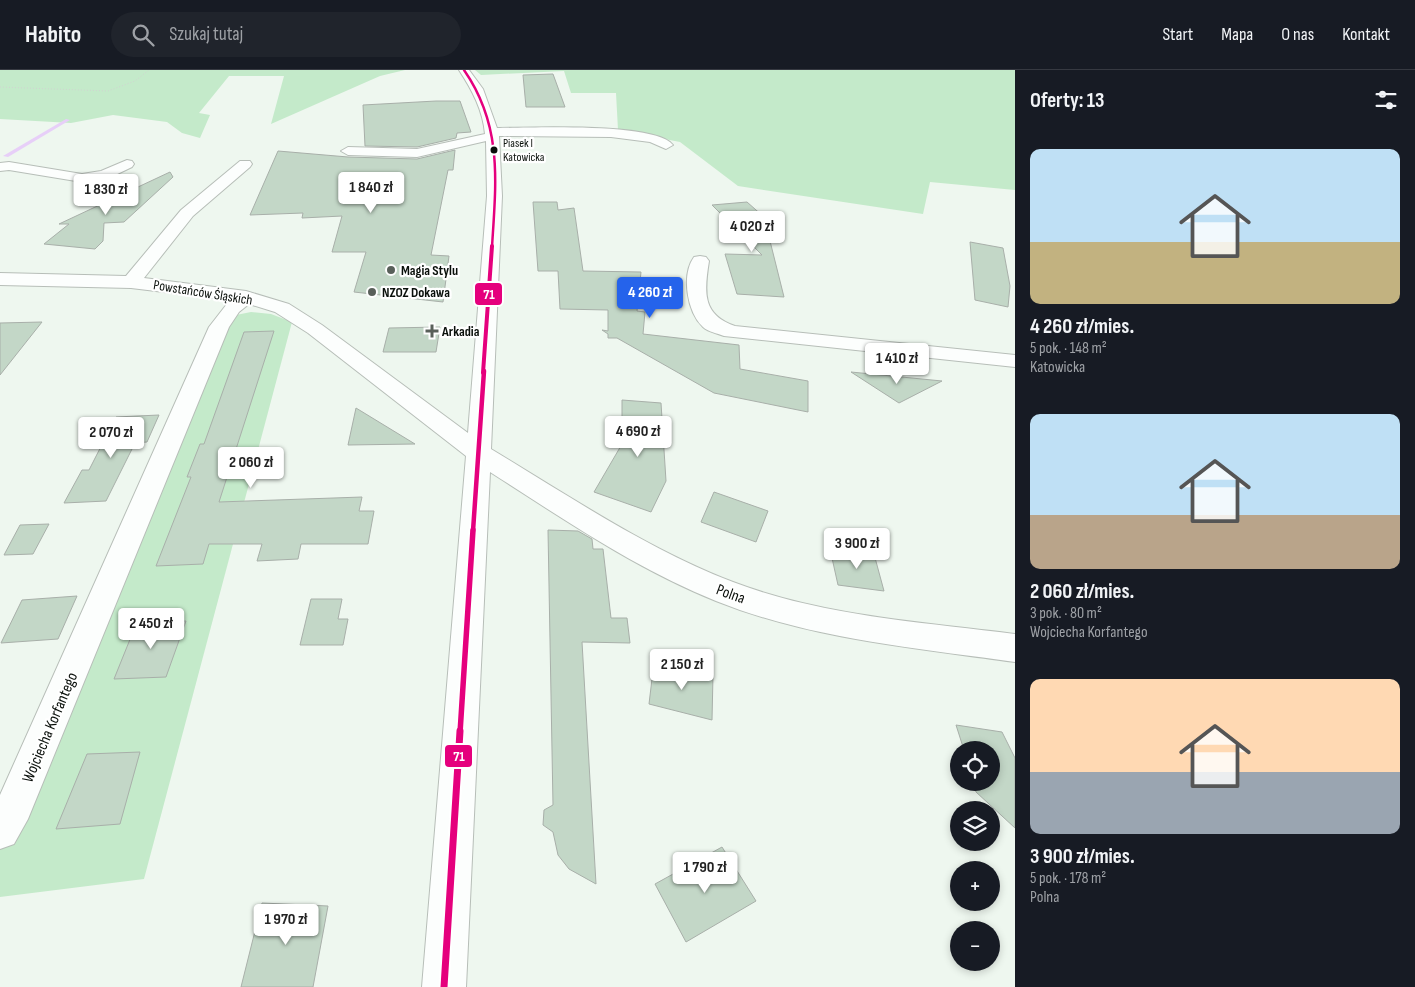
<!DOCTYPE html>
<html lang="pl">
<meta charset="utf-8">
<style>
:root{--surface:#171b24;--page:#20242c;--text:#f1f3f6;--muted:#9ea1a6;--line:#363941;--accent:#2563eb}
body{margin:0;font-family:"Sofia Sans Condensed",sans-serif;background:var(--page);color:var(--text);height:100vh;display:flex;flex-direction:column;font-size:19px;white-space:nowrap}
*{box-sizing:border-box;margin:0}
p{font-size:16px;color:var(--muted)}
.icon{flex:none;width:28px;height:28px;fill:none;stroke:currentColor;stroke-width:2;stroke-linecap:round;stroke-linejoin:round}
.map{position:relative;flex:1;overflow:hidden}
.panel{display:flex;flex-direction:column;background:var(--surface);width:400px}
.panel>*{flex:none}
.tools{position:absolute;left:950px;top:671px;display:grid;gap:10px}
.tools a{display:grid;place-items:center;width:50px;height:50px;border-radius:50%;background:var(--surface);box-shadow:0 2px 8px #0003;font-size:25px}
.price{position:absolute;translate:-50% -42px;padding:0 11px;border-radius:5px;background:#fff;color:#222;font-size:16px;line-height:32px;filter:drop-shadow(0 1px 2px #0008)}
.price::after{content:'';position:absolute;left:50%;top:30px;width:15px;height:11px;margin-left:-8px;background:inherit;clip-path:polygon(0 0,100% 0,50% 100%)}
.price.active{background:var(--accent);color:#fff}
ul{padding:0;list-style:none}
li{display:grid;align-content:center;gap:10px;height:265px;padding:0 15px}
li span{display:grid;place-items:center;height:155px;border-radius:10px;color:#555}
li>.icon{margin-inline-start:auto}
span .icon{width:90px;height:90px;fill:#fffc;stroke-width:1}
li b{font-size:21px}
h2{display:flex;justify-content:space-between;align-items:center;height:60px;padding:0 15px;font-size:21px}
header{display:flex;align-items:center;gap:30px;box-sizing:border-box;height:70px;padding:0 25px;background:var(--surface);border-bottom:1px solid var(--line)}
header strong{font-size:24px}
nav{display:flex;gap:28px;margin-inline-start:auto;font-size:18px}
.search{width:350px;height:45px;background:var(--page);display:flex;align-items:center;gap:12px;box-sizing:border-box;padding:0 18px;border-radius:28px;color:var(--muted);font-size:19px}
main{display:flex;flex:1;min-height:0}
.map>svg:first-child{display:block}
.green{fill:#c4eaca}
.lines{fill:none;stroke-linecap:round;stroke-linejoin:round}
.stream{fill:#e7cff8;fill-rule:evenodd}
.building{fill:#c3d7c7;stroke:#a8afa9}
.minor-casing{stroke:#b7beb8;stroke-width:2}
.path{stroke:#d1d4d1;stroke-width:1;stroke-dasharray:1 2;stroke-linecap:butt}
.minor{fill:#fcfefd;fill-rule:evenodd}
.bus-1-far4-casing{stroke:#fff;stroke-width:4.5}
.bus-1-far3-casing{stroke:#fff;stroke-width:6}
.bus-1-far2-casing{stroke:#fff;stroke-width:8}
.bus-1-far1-casing{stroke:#fff;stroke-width:9}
.bus-1-casing{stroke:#fff;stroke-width:11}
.bus-1-far4{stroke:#e5007d;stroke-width:2.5}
.bus-1-far3{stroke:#e5007d;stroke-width:4}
.bus-1-far2{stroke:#e5007d;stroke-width:4.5}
.bus-1-far1{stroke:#e5007d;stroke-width:5.5}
.bus-1{stroke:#e5007d;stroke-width:7}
.bus-dot{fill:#090f0a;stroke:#fff;stroke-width:2}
.poi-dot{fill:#59605a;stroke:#fff;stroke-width:2}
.labels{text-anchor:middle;stroke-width:4.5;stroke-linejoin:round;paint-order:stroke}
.far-bus-label{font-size:12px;fill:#090f0a;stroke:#fff;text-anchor:start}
.far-poi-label{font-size:14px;font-weight:bold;fill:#090f0a;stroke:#fff;text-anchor:start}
.far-street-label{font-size:14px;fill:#090f0a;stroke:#fff}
.street-label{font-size:16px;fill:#090f0a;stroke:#fff}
.line-badge{stroke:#fff;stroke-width:2}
.badge-label{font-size:14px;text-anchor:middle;font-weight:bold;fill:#fff}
</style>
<header>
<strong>Habito</strong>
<div class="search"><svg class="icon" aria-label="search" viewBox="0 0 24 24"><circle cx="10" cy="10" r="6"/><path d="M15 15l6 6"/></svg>Szukaj tutaj</div>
<nav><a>Start</a><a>Mapa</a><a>O nas</a><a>Kontakt</a></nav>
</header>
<main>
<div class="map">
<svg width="1015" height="917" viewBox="0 0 1015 917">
<rect width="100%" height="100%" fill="#eef7ef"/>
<g class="green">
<polygon points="0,0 405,0 380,6 271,54 284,6 229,6 199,43 210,45 200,68 182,63 167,52 113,45 71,53 0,49"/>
<polygon points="475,0 1015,0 1015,120 930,112 923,144 738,116 680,72 618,60 616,23 571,23 564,1 481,5"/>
<polygon points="251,242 271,244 292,252 144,809 0,827 0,775 222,257 236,245"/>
</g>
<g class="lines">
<polygon class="stream" points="66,49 70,50 8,87 3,86"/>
</g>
<g class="building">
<polygon points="553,4 565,37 526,37 523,5"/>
<polygon points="436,31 460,31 471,62 457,63 456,68 417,77 365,76 363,35"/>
<polygon points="455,80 453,100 448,100 431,185 449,186 443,232 354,222 366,182 332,182 342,146 302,148 303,143 250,145 278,81 348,87 417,89"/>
<polygon points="170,102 173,107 124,152 104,153 103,171 95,179 44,174 69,154 59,154"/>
<polygon points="533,132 557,132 558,140 574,138 583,201 641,202 637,241 645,242 643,264 739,275 740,299 808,311 808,342 714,323 617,268 608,268 608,264 602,260 608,261 608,240 560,239 558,201 538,201"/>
<polygon points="747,132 764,147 784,227 737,224 725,184 762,185 712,135"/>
<polygon points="970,172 1003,178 1010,216 1008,237 975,230"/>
<polygon points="42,252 0,305 0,253"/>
<polygon points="440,257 436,282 383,282 389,258"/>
<polygon points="274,261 219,432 362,427 359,441 374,441 368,474 301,474 298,489 257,491 262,474 209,474 203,494 156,496 191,407 187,407 200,374 204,374 244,262"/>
<polygon points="851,302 942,311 899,333"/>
<polygon points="622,330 661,333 666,411 651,442 594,422 622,374"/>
<polygon points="356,338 415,374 348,375"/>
<polygon points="159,345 147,372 135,373 106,431 64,433 82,400 89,400 116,347"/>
<polygon points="714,422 768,441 756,472 701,452"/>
<polygon points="49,454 33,484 4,485 20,455"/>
<polygon points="548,460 578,461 592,469 593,479 603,479 611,548 627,548 630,573 582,572 596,814 569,799 558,785 553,762 543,755 544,740 553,735"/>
<polygon points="830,479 874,484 884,521 838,515"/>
<polygon points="77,526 58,569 1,573 22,530"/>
<polygon points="311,529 342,529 338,549 348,549 343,575 300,575"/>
<polygon points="186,551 166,607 114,609 137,552"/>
<polygon points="654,592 713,605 712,650 649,634"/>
<polygon points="956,655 1002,662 1015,688 1015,758 976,722 973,712 991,712 991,680 964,680"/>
<polygon points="140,682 120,754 56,759 87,684"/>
<polygon points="722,777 756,831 686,872 655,814"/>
<polygon points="262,833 328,836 313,917 241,917"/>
</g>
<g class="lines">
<defs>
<g id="minor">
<path d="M459,0H469L483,19L497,58C529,58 655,52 673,75L666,79L650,72L611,67L499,66L502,126L491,379C569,426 647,479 733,512C822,546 921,552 1015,564V592C914,578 811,569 716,531C636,499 562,448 490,402L466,917H422L466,386L308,263L275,242L249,234L239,242L229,257L28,749L14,774L0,779V725L209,257L230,230L131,218L0,215V203L126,206L181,140L240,91H250L252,94L250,97L193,146L144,208L246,221L289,234L322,255L468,363L487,126L486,71L417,87L348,85L341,81L348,77L417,79L485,64C483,40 472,20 459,0Z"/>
<polygon points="127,90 132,91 134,94 132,97 109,108 82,112 9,100 0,101 0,93 9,92 82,104 101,101"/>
<path d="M700,186L706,187L709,191C704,222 702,245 735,256L1015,285V297L724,266C717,263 708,262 703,257C687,242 681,205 694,187Z"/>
</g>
</defs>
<use href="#minor" class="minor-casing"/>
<polyline class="path" points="0,17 108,21 135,11 149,0"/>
<use href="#minor" class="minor"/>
<defs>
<path id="bus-1-far4" d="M464,0C503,56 496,112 492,177"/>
<polyline id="bus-1-far3" points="483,303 492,176"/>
<polyline id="bus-1-far2" points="473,461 484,301"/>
<polyline id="bus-1-far1" points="460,663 473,460"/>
<polyline id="bus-1" points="444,917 460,661"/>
</defs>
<use href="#bus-1-far4" class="bus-1-far4-casing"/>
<use href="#bus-1-far3" class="bus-1-far3-casing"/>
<use href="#bus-1-far2" class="bus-1-far2-casing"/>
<use href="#bus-1-far1" class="bus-1-far1-casing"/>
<use href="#bus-1" class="bus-1-casing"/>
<use href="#bus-1-far4" class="bus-1-far4"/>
<use href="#bus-1-far3" class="bus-1-far3"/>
<use href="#bus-1-far2" class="bus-1-far2"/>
<use href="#bus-1-far1" class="bus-1-far1"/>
<use href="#bus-1" class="bus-1"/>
</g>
<circle class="bus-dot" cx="494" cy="80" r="4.5"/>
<g class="poi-dot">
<circle cx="391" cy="200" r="5"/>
<circle cx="372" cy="222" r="5"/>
<path d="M429.5 253.5h5v5h5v5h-5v5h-5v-5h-5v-5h5z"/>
</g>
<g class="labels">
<g class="far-bus-label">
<text x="503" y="77">Piasek I<tspan x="503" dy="14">Katowicka</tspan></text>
</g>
<g class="far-poi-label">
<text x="401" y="205">Magia Stylu</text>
<text x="382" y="227">NZOZ Dokawa</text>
<text x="442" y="266">Arkadia</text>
</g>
<g class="far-street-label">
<text transform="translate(203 222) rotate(9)" y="5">Powstańców Śląskich</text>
</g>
<g class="street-label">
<text transform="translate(731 523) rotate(20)" y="6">Polna</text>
<text transform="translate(49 657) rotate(-67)" y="6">Wojciecha Korfantego</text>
</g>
</g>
<g class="line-badge">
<rect x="474" y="212" width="29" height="24" rx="5" fill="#e5007d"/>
<rect x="444" y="674" width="29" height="24" rx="5" fill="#e5007d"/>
</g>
<g class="badge-label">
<text x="489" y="229">71</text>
<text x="459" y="691">71</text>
</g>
</svg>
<div class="tools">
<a><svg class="icon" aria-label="locate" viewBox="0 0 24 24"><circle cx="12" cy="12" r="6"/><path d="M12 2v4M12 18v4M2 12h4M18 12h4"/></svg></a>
<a><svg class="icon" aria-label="layers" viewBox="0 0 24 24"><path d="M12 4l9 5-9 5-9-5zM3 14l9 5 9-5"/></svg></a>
<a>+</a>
<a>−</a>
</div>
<b class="price" style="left:371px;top:144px">1 840 zł</b>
<b class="price" style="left:106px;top:146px">1 830 zł</b>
<b class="price" style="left:752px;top:183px">4 020 zł</b>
<b class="price active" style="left:650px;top:249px">4 260 zł</b>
<b class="price" style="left:897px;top:315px">1 410 zł</b>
<b class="price" style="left:638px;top:388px">4 690 zł</b>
<b class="price" style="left:111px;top:389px">2 070 zł</b>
<b class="price" style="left:251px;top:419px">2 060 zł</b>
<b class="price" style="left:857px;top:500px">3 900 zł</b>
<b class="price" style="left:151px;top:580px">2 450 zł</b>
<b class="price" style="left:682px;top:621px">2 150 zł</b>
<b class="price" style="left:705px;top:824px">1 790 zł</b>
<b class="price" style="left:286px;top:876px">1 970 zł</b>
</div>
<section class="panel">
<h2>Oferty: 13<svg class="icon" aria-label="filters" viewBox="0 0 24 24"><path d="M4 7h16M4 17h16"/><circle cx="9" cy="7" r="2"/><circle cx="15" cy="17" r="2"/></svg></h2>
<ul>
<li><span style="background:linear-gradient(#bfe0f5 60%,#c2b280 0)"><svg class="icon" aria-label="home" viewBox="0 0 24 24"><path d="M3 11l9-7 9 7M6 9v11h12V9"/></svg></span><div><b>4 260 zł/mies.</b><p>5 pok. · 148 m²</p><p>Katowicka</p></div></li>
<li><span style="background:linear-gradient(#bfe0f5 65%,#b9a48a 0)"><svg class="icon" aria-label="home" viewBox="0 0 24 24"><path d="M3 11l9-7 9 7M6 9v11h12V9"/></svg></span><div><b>2 060 zł/mies.</b><p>3 pok. · 80 m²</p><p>Wojciecha Korfantego</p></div></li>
<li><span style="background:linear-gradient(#ffd9b3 60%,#9aa5b1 0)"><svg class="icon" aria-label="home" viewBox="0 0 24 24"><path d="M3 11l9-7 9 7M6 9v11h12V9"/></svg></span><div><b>3 900 zł/mies.</b><p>5 pok. · 178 m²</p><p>Polna</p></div></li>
</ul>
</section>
</main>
